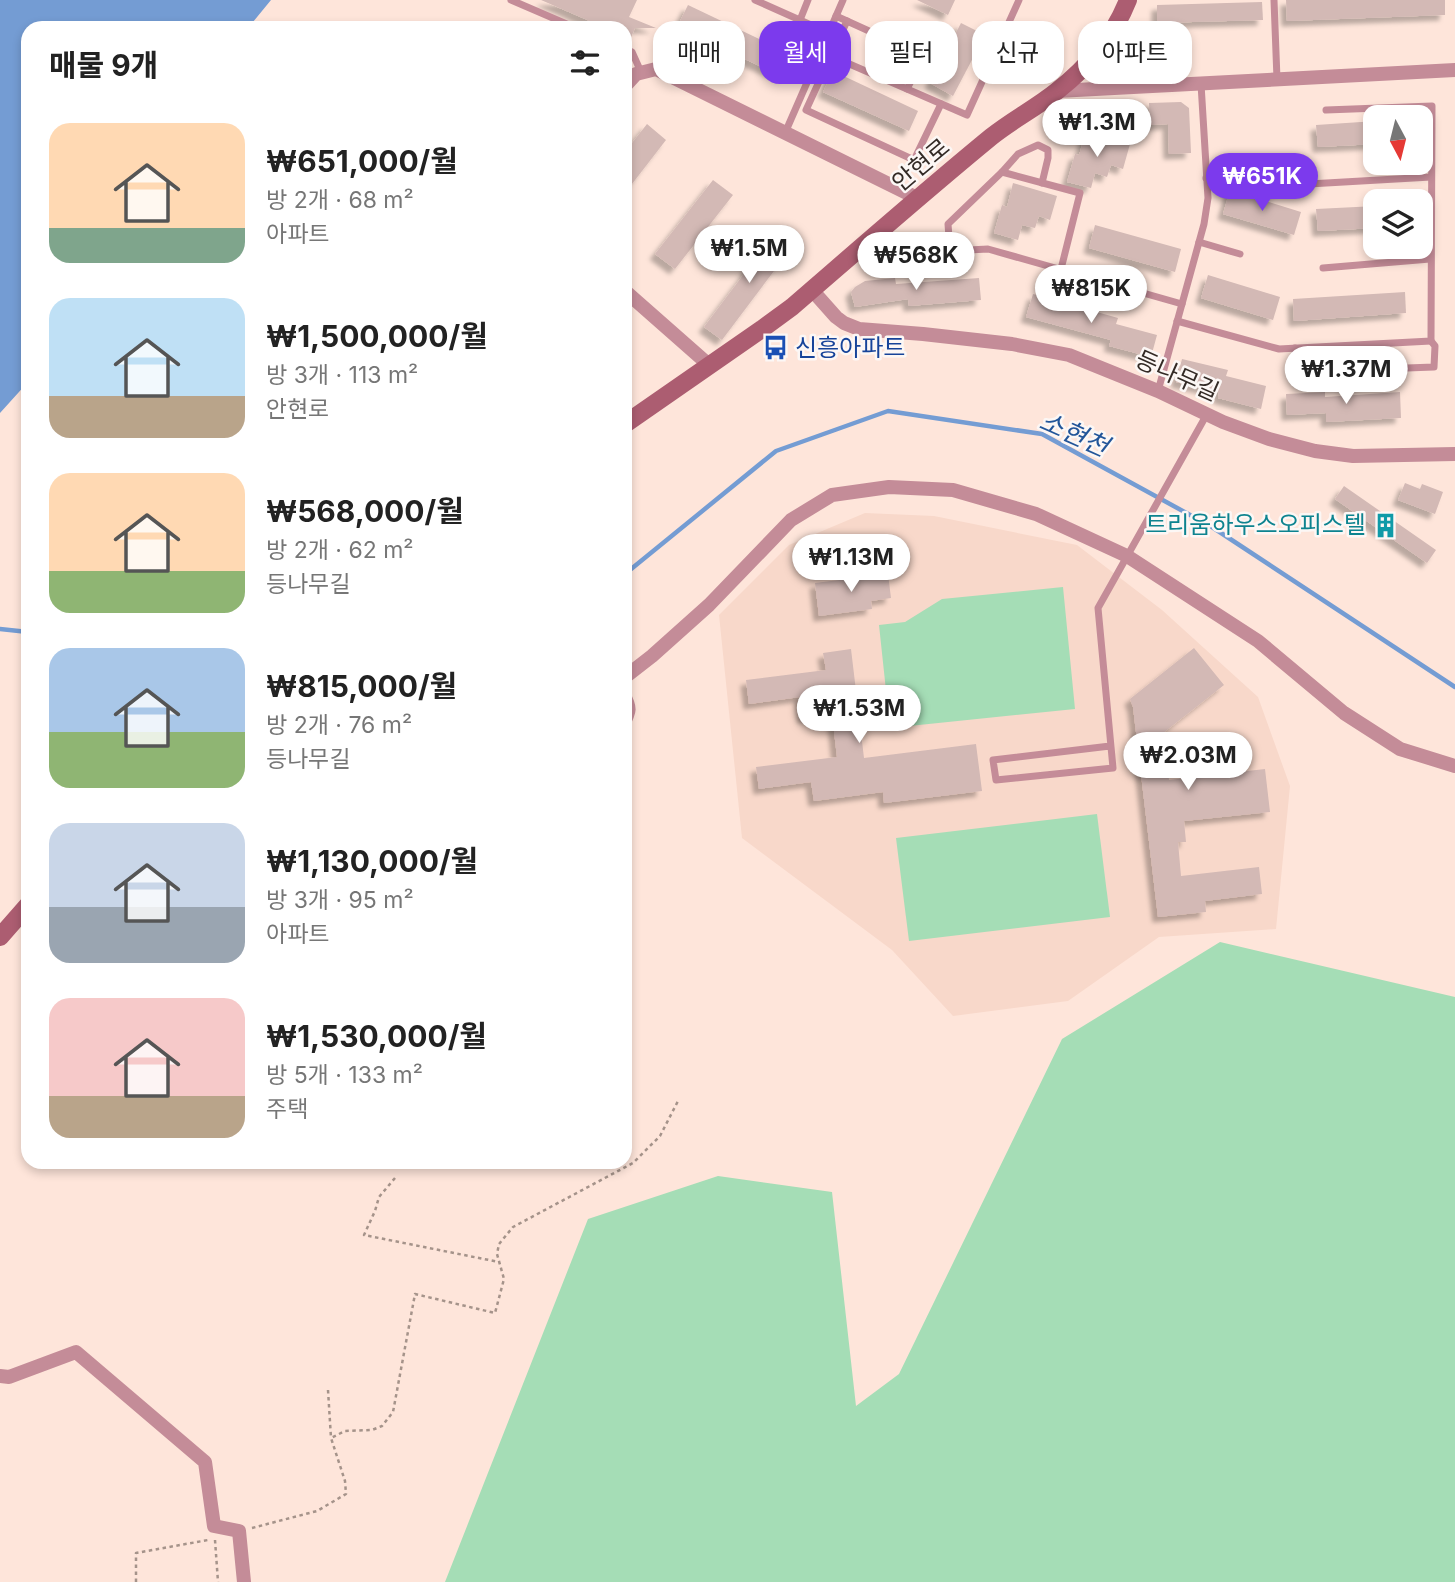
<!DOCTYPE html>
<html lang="ko">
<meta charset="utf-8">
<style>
:root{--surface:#fff;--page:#f2f2f2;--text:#222;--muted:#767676;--accent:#7c3aed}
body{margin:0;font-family:Inter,"Noto Sans KR",sans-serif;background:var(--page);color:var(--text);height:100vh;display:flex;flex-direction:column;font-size:26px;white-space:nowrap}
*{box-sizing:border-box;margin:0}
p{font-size:23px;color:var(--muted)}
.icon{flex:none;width:38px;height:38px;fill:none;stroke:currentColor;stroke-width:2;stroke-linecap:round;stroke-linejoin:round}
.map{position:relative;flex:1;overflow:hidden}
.drawer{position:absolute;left:21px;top:21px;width:611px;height:1148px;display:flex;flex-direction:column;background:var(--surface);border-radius:21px;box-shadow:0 4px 10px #0003}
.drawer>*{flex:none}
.guide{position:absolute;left:653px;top:21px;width:665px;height:63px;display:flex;gap:14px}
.needle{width:46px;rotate:173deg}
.tools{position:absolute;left:1363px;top:105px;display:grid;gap:14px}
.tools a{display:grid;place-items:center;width:70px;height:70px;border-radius:14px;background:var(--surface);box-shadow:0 4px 10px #0003;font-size:35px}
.price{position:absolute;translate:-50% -60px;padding:0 16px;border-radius:24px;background:#fff;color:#222;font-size:23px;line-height:46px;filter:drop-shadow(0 2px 4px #0008)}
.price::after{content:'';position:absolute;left:50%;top:42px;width:21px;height:16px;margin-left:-10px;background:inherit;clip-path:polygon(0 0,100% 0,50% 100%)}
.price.selected{background:var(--accent);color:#fff}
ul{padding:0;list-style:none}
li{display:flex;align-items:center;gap:21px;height:175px;padding:0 28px}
li span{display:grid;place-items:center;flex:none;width:196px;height:140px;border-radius:21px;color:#555}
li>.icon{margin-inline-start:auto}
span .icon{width:84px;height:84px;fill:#fffc;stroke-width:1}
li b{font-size:30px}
h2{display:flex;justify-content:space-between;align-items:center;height:84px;padding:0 28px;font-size:30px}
.chip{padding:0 24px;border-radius:21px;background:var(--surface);box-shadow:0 4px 10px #0003;font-size:24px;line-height:63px}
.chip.selected{background:var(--accent);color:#fff}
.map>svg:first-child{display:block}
.built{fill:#f8d8ca}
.green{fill:#a5ddb6}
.water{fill:#749cd3}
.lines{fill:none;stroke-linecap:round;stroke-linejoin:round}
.stream{stroke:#749cd3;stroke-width:4.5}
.building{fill:#d3b9b5;filter:url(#shadow)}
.path{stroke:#a5938a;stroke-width:2.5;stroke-dasharray:3.5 3.5;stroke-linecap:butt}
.lane{stroke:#c48c98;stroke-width:7}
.street{stroke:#c48c98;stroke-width:14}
.secondary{stroke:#ac5d71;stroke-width:18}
.labels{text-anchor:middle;stroke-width:5;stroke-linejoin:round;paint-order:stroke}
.street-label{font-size:24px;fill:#332a25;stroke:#fcf7f5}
.transit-label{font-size:24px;fill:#164399;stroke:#fcf7f5;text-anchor:start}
.culture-label{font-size:24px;fill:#0d838f;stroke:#fcf7f5;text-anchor:end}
.water-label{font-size:26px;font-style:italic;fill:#259;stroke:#fcf7f5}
</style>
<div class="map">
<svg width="1455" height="1582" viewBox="0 0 1455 1582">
<defs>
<filter id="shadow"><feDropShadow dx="-5.5" dy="5.5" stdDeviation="2" flood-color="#0004"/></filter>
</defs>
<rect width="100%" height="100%" fill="#fee5da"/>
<polygon class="built" points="865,513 934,516 1077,545 1162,610 1258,697 1290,786 1276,929 1159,937 1068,1001 953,1016 892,950 742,838 719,615 789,545"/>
<g class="green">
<polygon points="1063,587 1075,709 890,728 879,625 905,622 942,599"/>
<polygon points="1097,814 1110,917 909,941 896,838"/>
<polygon points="1220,942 1455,997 1455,1582 445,1582 588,1219 718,1176 832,1192 856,1406 899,1374 1062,1039"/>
</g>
<polygon class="water" points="0,0 271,0 248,28 28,28 28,382 0,413"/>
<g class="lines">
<g class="stream">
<polyline points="625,574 776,451 888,411 1042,434 1212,527 1455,687"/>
<polyline points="0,629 28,632"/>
</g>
</g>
<g class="building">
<polygon points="541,0 637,0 629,17 656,28 635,28 628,44 625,43 625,28 606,28"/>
<polygon points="917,0 955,0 948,15"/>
<polygon points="1286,0 1445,0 1445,15 1287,21"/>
<polygon points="1262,2 1263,20 1157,23 1157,5"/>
<polygon points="688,5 793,55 783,77 677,27"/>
<polygon points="961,23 985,35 953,96 930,83"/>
<polygon points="833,71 918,111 909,131 823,92"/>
<polygon points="1181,102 1189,108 1191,153 1169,154 1168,124 1150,125 1149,103"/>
<polygon points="1376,121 1376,144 1318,147 1316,125"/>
<polygon points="647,124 666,140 625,193 625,152"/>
<polygon points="1086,132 1130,144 1123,169 1111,165 1107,177 1095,173 1091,188 1067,182 1075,154 1079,155"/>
<polygon points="713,180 733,195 675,269 655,254"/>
<polygon points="1013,183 1057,196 1050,220 1039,216 1035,228 1022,225 1018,240 994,233 1002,205 1007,207"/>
<polygon points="1230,190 1301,212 1294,235 1223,214"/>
<polygon points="1376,206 1376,228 1318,231 1316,209"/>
<polygon points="1095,225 1181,249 1175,272 1089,248"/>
<polygon points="777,230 795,243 722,340 704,327"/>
<polygon points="1208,275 1280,297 1273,320 1201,298"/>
<polygon points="895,278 896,284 979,278 981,300 909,306 908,299 855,307 851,292 855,287 865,281"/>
<polygon points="1405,292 1406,313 1294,321 1293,299"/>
<polygon points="1033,294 1118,318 1116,324 1157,335 1151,357 1109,346 1111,340 1026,317"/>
<polygon points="1182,359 1228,370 1226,376 1266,386 1261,409 1218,398 1219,392 1176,382"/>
<polygon points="1325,392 1325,397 1400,392 1401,418 1326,422 1326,413 1287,415 1286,394"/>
<polygon points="1405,483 1420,489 1422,484 1443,492 1435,514 1398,500"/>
<polygon points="1344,486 1436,550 1427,563 1335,499"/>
<polygon points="888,574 891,598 871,601 872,609 819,616 815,583"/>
<polygon points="1194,648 1224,685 1163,733 1169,780 1265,769 1270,812 1184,821 1186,842 1178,842 1181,876 1259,867 1262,894 1205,901 1206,912 1158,917 1133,707 1130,699"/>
<polygon points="851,649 864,758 976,744 982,791 884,803 883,792 814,801 811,782 759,789 756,767 837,757 832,714 803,718 800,697 749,704 746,680 826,670 823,653"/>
</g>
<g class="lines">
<g class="path">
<polyline points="395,1178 379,1197 375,1211 364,1235 499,1262"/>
<polyline points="328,1390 331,1438"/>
<polyline points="252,1528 317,1511 346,1494 345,1481 331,1438 345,1431 372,1430 382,1426 393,1412 415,1294 495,1313 504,1279 497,1254 499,1244 513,1227 633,1163 660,1136 678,1101"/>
<polyline points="215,1540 218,1582"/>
<polyline points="136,1582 136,1553 208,1540"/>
</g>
<g class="lane">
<polyline points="511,0 576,28"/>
<polyline points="755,0 829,33"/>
<polyline points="1274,0 1277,79"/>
<polyline points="836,16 924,56 907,89"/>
<polyline points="800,20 808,0"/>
<polyline points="847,21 806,110 914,160 941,104"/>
<polyline points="625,49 632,52 641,72"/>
<polyline points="831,56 967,115 1019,0"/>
<polyline points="785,133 843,0"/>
<polyline points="1002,172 1018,154 1038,145 1048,150 1048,158 1042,183"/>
<polyline points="1206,178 1309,184 1431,177"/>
<polyline points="1199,242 1240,254"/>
<polyline points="950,251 948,224 1002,172 1080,193 1061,269"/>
<polyline points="911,253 988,249 1182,304"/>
<polyline points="1323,268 1430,259"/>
<polyline points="1177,321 1279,349 1431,341 1432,106 1326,110"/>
<polyline points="1295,348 1297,372 1434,367 1435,346 1431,341"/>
<polyline points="1158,391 1204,224 1208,198 1201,84"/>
<path d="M625,690C635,708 634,711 625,728"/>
<polyline points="1110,746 993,760 996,780 1113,768 1098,608 1207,414"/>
</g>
<g class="street">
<polyline points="625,86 636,74 656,69 919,199"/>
<polyline points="1057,91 1455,70"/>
<polyline points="812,290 836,317 844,323 859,329 923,334 1012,344 1069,355 1158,391 1223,422 1269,439 1315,451 1353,456 1455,454"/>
<polyline points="625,291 709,365"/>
<polyline points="625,677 652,656 709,605 791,520 832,495 889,487 953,490 1036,514 1127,556 1258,641 1344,713 1400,749 1455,766"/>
<polyline points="0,1376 9,1377 76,1352 205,1462 214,1526 239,1531 244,1582"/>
</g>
<g class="secondary">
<path d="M625,424L762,329L792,307C858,250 924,192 991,137C1012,120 1036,108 1057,91C1089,66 1113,38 1128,0"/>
<polyline points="0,937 28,905"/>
</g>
</g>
<defs>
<symbol id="bus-bare" viewBox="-9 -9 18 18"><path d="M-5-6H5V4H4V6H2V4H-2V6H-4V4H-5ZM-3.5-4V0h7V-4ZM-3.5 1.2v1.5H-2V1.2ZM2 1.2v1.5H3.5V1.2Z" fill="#1a4fb4" stroke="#fcf7f5" stroke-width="2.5" paint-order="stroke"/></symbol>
<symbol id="building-bare" viewBox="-9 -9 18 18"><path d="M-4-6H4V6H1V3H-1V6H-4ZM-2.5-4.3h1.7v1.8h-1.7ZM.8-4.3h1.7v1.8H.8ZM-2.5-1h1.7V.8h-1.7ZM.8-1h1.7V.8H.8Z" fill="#0f9aa8" stroke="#fcf7f5" stroke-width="2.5" paint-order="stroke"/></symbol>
</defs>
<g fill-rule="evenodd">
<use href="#bus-bare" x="758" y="330" width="35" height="35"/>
<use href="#building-bare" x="1368" y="508" width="35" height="35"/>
</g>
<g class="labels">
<g class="street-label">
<text transform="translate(921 165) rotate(-40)" y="8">안현로</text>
<text transform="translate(1177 376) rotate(24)" y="8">등나무길</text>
</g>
<g class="transit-label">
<text x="795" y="356">신흥아파트</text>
</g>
<g class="culture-label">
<text x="1366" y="533">트리움하우스오피스텔</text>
</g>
<g class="water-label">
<text transform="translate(1074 434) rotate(24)" y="9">소현천</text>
</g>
</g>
</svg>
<div class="tools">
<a><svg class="needle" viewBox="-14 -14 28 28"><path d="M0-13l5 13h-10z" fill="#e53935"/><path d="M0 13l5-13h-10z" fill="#767676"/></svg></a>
<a><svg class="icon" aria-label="layers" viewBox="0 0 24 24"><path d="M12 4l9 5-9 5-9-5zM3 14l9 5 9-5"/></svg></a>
</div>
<b class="price" style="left:1097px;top:159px">₩1.3M</b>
<b class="price selected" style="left:1262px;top:213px">₩651K</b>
<b class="price" style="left:749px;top:285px">₩1.5M</b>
<b class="price" style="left:916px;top:292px">₩568K</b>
<b class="price" style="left:1091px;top:325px">₩815K</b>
<b class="price" style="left:1346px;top:406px">₩1.37M</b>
<b class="price" style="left:851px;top:594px">₩1.13M</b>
<b class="price" style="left:859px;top:745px">₩1.53M</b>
<b class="price" style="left:1188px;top:792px">₩2.03M</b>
<div class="guide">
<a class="chip">매매</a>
<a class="chip selected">월세</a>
<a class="chip">필터</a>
<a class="chip">신규</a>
<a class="chip">아파트</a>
</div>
<section class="drawer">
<h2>매물 9개<svg class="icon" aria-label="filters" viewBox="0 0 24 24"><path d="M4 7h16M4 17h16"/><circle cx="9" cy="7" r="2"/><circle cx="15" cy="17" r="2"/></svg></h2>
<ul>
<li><span style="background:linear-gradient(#ffd9b3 75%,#7fa58c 0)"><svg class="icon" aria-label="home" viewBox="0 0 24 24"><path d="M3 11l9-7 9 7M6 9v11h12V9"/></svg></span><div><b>₩651,000/월</b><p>방 2개 · 68 m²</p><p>아파트</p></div></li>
<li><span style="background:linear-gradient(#bfe0f5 70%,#b9a48a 0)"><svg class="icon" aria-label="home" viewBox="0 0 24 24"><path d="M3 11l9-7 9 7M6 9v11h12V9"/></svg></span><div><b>₩1,500,000/월</b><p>방 3개 · 113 m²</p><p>안현로</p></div></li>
<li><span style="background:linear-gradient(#ffd9b3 70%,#8fb573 0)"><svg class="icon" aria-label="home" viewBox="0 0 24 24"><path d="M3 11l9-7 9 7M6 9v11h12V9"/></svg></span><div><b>₩568,000/월</b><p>방 2개 · 62 m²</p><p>등나무길</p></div></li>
<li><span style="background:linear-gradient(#a9c7e8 60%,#8fb573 0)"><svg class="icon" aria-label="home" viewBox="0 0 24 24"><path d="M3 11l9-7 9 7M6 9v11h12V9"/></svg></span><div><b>₩815,000/월</b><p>방 2개 · 76 m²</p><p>등나무길</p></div></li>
<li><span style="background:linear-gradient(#c9d6e8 60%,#9aa5b1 0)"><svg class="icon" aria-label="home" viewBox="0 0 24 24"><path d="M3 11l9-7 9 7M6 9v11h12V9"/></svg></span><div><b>₩1,130,000/월</b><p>방 3개 · 95 m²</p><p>아파트</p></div></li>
<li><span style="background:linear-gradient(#f6c9c9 70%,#b9a48a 0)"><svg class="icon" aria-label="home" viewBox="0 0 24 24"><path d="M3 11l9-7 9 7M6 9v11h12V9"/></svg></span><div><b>₩1,530,000/월</b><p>방 5개 · 133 m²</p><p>주택</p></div></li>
</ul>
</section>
</div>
